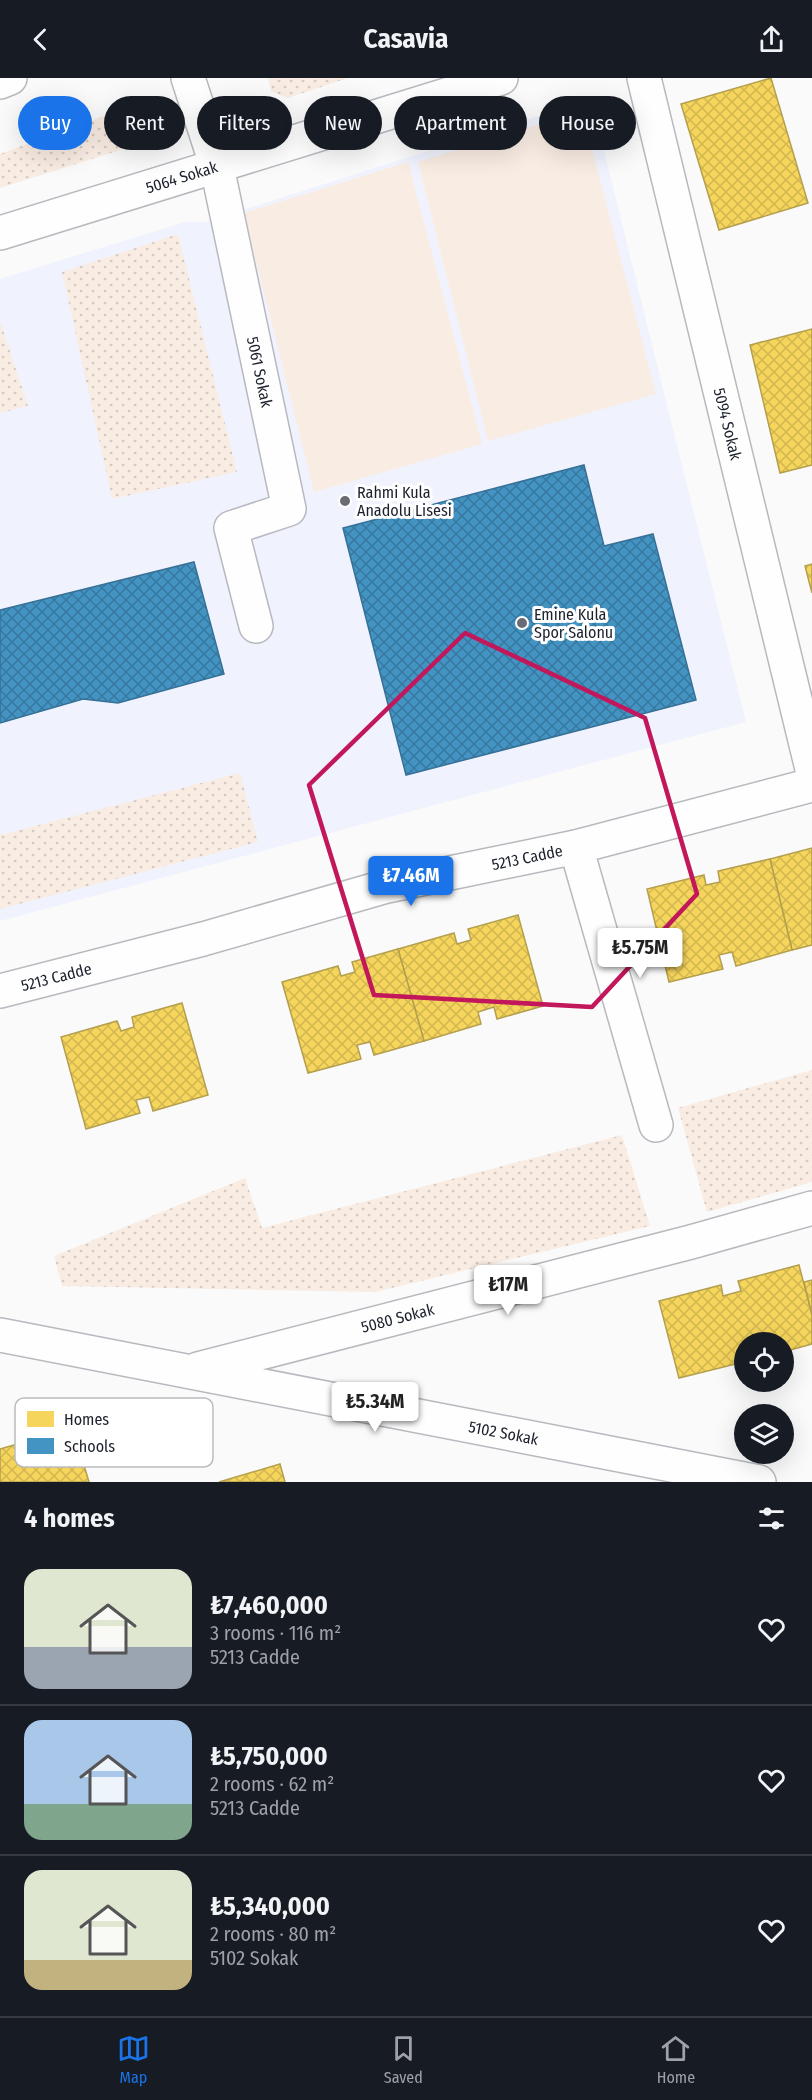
<!DOCTYPE html>
<meta charset="utf-8">
<style>
:root{--surface:#171b24;--page:#20242c;--text:#f1f3f6;--muted:#9ea1a6;--line:#363941;--accent:#1a73e8}
body{margin:0;font-family:"Fira Sans Condensed",sans-serif;background:var(--page);color:var(--text);height:100vh;display:flex;flex-direction:column;font-size:22px;white-space:nowrap}
*{box-sizing:border-box;margin:0}
p{font-size:20px;color:var(--muted)}
.icon{flex:none;width:33px;height:33px;fill:none;stroke:currentColor;stroke-width:2;stroke-linecap:round;stroke-linejoin:round}
.map{position:relative;height:1404px;overflow:hidden}
.side{display:flex;flex-direction:column;background:var(--surface);flex:1}
.side>*{flex:none}
.hud{position:absolute;left:18px;top:18px;width:777px;height:54px;display:flex;gap:12px}
.buttons{position:absolute;left:734px;top:1254px;display:grid;gap:12px}
.buttons a{display:grid;place-items:center;width:60px;height:60px;border-radius:50%;background:var(--surface);box-shadow:0 6px 24px #0002;font-size:30px}
.price{position:absolute;translate:-50% -51px;padding:0 14px;border-radius:6px;background:#fff;color:#222;font-size:20px;line-height:39px;filter:drop-shadow(0 2px 3px #0008)}
.price::after{content:'';position:absolute;left:50%;top:36px;width:18px;height:14px;margin-left:-9px;background:inherit;clip-path:polygon(0 0,100% 0,50% 100%)}
.price.selected{background:var(--accent);color:#fff}
ul{padding:0;list-style:none}
li{display:flex;align-items:center;gap:18px;height:150px;padding:0 24px}
li+li{border-top:2px solid var(--line)}
li span{display:grid;place-items:center;flex:none;width:168px;height:120px;border-radius:18px;color:#555}
li>.icon{margin-inline-start:auto}
span .icon{width:72px;height:72px;fill:#fffc;stroke-width:1}
li b{font-size:26px}
h2{display:flex;justify-content:space-between;align-items:center;height:72px;padding:0 24px;font-size:26px}
.chip{padding:0 21px;border-radius:27px;background:var(--surface);box-shadow:0 6px 24px #0002;font-size:21px;line-height:54px}
.chip.selected{background:var(--accent);color:#fff}
header{display:flex;justify-content:space-between;align-items:center;height:78px;padding:0 24px;background:var(--surface);font-size:27px;font-weight:700}
.menu{display:flex;justify-content:space-around;align-items:center;height:84px;border-top:2px solid var(--line);background:var(--surface);font-size:16px;color:var(--muted)}
.menu a{display:grid;justify-items:center;gap:3px}
.menu .selected{color:var(--accent)}
.map>svg:first-child{display:block}
.built{fill:#f0f3fd}
.grass{fill:url(#grass-dots)}
.pitch{fill:#f9ece3}
.homes{fill:url(#homes-cross-hatch);stroke:#b49f4e;stroke-width:1.5}
.schools{fill:url(#schools-cross-hatch);stroke:#377096;stroke-width:1.5}
.lines{fill:none;stroke-linecap:round;stroke-linejoin:round}
.minor-casing{stroke:#b7b9bf;stroke-width:36}
.highway-casing{stroke:#b7b9bf;stroke-width:36}
.minor{stroke:#fefefe;stroke-width:33}
.highway{stroke:#fefefe;stroke-width:33}
.marked{fill:none;stroke:#c2185b;stroke-width:4.5;stroke-linejoin:round}
.poi-dot{fill:#696c74;stroke:#fff;stroke-width:2}
.labels{text-anchor:middle;stroke-width:6;stroke-linejoin:round;paint-order:stroke}
.street-label{font-size:16px;fill:#1b202c;stroke:#fff}
.poi-label{font-size:16px;fill:#1b202c;stroke:#fff;text-anchor:start}
.key{fill:#fff;stroke:#bbbcc0;stroke-width:1.5}
.key-label{font-size:16px;fill:#1b202c}
</style>
<header><svg class="icon" aria-label="back" viewBox="0 0 24 24"><path d="M15 5l-7 7 7 7"/></svg>Casavia<svg class="icon" aria-label="share" viewBox="0 0 24 24"><path d="M12 15V3M7 8l5-5 5 5M5 13v7h14v-7"/></svg></header>
<div class="map">
<svg width="812" height="1404" viewBox="0 0 812 1404">
<defs>
<pattern id="grass-dots" width="8" height="8" patternUnits="userSpaceOnUse" patternTransform="scale(1.5)"><rect width="8" height="8" fill="#f9ece3"/><path d="M2 2h.1M6 6h.1" fill="none" stroke="#d5cac3" stroke-width="1.8" stroke-linecap="round"/></pattern>
<pattern id="homes-cross-hatch" width="8" height="8" patternUnits="userSpaceOnUse" patternTransform="scale(1.5)"><rect width="8" height="8" fill="#f6d55c"/><path d="M0 0l8 8M0 8l8-8" fill="none" stroke="#d2b750"/></pattern>
<pattern id="schools-cross-hatch" width="8" height="8" patternUnits="userSpaceOnUse" patternTransform="scale(1.5)"><rect width="8" height="8" fill="#4393c3"/><path d="M0 0l8 8M0 8l8-8" fill="none" stroke="#37789f"/></pattern>
</defs>
<rect width="100%" height="100%" fill="#fafafa"/>
<polygon class="built" points="591,21 746,644 0,843 0,201 185,144 205,144"/>
<g class="grass">
<polygon points="268,0 348,0 288,20 271,13"/>
<polygon points="145,23 145,53 133,68 0,110 0,76"/>
<polygon points="178,156 237,394 112,421 62,194"/>
<polygon points="0,243 28,328 0,335"/>
<polygon points="240,695 258,764 0,831 0,757"/>
<polygon points="812,992 812,1104 707,1134 678,1030"/>
<polygon points="622,1057 650,1148 375,1214 62,1208 54,1178 245,1100 262,1150"/>
</g>
<g class="pitch">
<polygon points="582,33 656,316 488,363 418,84"/>
<polygon points="408,84 482,366 314,414 244,135"/>
</g>
<g class="homes">
<polygon points="771,0 808,125 719,152 681,26"/>
<polygon points="812,251 812,387 780,395 750,267"/>
<polygon points="812,486 812,515 805,488"/>
<polygon points="812,770 812,867 792,872 770,781"/>
<polygon points="770,781 792,872 736,888 732,874 719,877 723,891 669,904 647,811 704,797 706,807 720,804 718,793"/>
<polygon points="518,837 543,928 497,941 494,929 478,934 481,946 424,963 398,871 454,855 457,866 471,862 468,851"/>
<polygon points="398,871 424,963 374,977 370,964 357,967 361,981 308,995 282,904 338,888 341,898 355,894 352,884"/>
<polygon points="182,925 208,1017 153,1033 149,1019 136,1022 140,1035 86,1051 61,959 117,943 121,953 134,949 132,939"/>
<polygon points="799,1187 812,1237 812,1266 783,1274 783,1264 744,1264 744,1284 679,1300 659,1223 721,1207 723,1218 741,1213 738,1203"/>
<polygon points="812,1202 812,1237 804,1204"/>
<polygon points="73,1350 89,1404 0,1404 0,1371"/>
<polygon points="280,1386 285,1404 219,1404"/>
</g>
<g class="schools">
<polygon points="584,387 604,468 653,456 696,622 406,697 343,450"/>
<polygon points="194,484 224,596 118,625 83,621 0,645 0,532"/>
</g>
<g class="lines">
<defs>
<g id="minor">
<path id="s1" d="M188,0L217,89L289,431L231,450L256,548"/>
<path id="s2" d="M644,0L812,691"/>
<path id="s3" d="M0,155L501,0"/>
<polyline points="576,769 656,1047"/>
<path id="s4" d="M0,913L203,861L387,808L576,769L812,707"/>
<path id="s5" d="M0,1257L759,1404"/>
<path id="s6" d="M198,1291L691,1164L812,1130"/>
</g>
<polyline id="highway" points="0,4 10,0"/>
</defs>
<use href="#minor" class="minor-casing"/>
<use href="#highway" class="highway-casing"/>
<use href="#minor" class="minor"/>
<use href="#highway" class="highway"/>
</g>
<path class="marked" d="M465,555L645,640L697,816L592,929L374,917L309,707Z"/>
<g class="poi-dot">
<circle cx="345" cy="423" r="6"/>
<circle cx="522" cy="545" r="6"/>
</g>
<g class="labels">
<g class="street-label">
<text dy="6" stroke="none"><textPath href="#s3" startOffset="190">5064 Sokak</textPath></text>
<text dy="6" stroke="none"><textPath href="#s1" startOffset="303">5061 Sokak</textPath></text>
<text dy="6" stroke="none"><textPath href="#s2" startOffset="356">5094 Sokak</textPath></text>
<text dy="6" stroke="none"><textPath href="#s4" startOffset="544">5213 Cadde</textPath></text>
<text dy="6" stroke="none"><textPath href="#s4" startOffset="58">5213 Cadde</textPath></text>
<text dy="6" stroke="none"><textPath href="#s6" startOffset="206">5080 Sokak</textPath></text>
<text dy="6" stroke="none"><textPath href="#s5" startOffset="513">5102 Sokak</textPath></text>
</g>
<g class="poi-label">
<text x="357" y="420">Rahmi Kula<tspan x="357" dy="18">Anadolu Lisesi</tspan></text>
<text x="534" y="542">Emine Kula<tspan x="534" dy="18">Spor Salonu</tspan></text>
</g>
</g>
<rect x="15" y="1320" width="198" height="69" rx="9" class="key"/>
<rect x="27" y="1333" width="27" height="16" fill="#f6d55c"/>
<rect x="27" y="1360" width="27" height="16" fill="#4393c3"/>
<g class="key-label">
<text x="64" y="1347">Homes</text>
<text x="64" y="1374">Schools</text>
</g>
</svg>
<div class="buttons">
<a><svg class="icon" aria-label="locate" viewBox="0 0 24 24"><circle cx="12" cy="12" r="6"/><path d="M12 2v4M12 18v4M2 12h4M18 12h4"/></svg></a>
<a><svg class="icon" aria-label="layers" viewBox="0 0 24 24"><path d="M12 4l9 5-9 5-9-5zM3 14l9 5 9-5"/></svg></a>
</div>
<b class="price selected" style="left:411px;top:829px">₺7.46M</b>
<b class="price" style="left:640px;top:901px">₺5.75M</b>
<b class="price" style="left:508px;top:1238px">₺17M</b>
<b class="price" style="left:375px;top:1355px">₺5.34M</b>
<div class="hud">
<a class="chip selected">Buy</a>
<a class="chip">Rent</a>
<a class="chip">Filters</a>
<a class="chip">New</a>
<a class="chip">Apartment</a>
<a class="chip">House</a>
</div>
</div>
<section class="side">
<h2>4 homes<svg class="icon" aria-label="filters" viewBox="0 0 24 24"><path d="M4 7h16M4 17h16"/><circle cx="9" cy="7" r="2"/><circle cx="15" cy="17" r="2"/></svg></h2>
<ul>
<li><span style="background:linear-gradient(#dfe7d0 65%,#9aa5b1 0)"><svg class="icon" aria-label="home" viewBox="0 0 24 24"><path d="M3 11l9-7 9 7M6 9v11h12V9"/></svg></span><div><b>₺7,460,000</b><p>3 rooms · 116 m²</p><p>5213 Cadde</p></div><svg class="icon" aria-label="heart" viewBox="0 0 24 24"><path d="M12 20l-8-8c-3-5 5-10 8-4 3-6 11-1 8 4z"/></svg></li>
<li><span style="background:linear-gradient(#a9c7e8 70%,#7fa58c 0)"><svg class="icon" aria-label="home" viewBox="0 0 24 24"><path d="M3 11l9-7 9 7M6 9v11h12V9"/></svg></span><div><b>₺5,750,000</b><p>2 rooms · 62 m²</p><p>5213 Cadde</p></div><svg class="icon" aria-label="heart" viewBox="0 0 24 24"><path d="M12 20l-8-8c-3-5 5-10 8-4 3-6 11-1 8 4z"/></svg></li>
<li><span style="background:linear-gradient(#dfe7d0 75%,#c2b280 0)"><svg class="icon" aria-label="home" viewBox="0 0 24 24"><path d="M3 11l9-7 9 7M6 9v11h12V9"/></svg></span><div><b>₺5,340,000</b><p>2 rooms · 80 m²</p><p>5102 Sokak</p></div><svg class="icon" aria-label="heart" viewBox="0 0 24 24"><path d="M12 20l-8-8c-3-5 5-10 8-4 3-6 11-1 8 4z"/></svg></li>
</ul>
</section>
<nav class="menu">
<a class="selected"><svg class="icon" aria-label="map" viewBox="0 0 24 24"><path d="M3 6l6-2 6 2 6-2v14l-6 2-6-2-6 2zM9 4v14M15 6v14"/></svg>Map</a>
<a><svg class="icon" aria-label="saved" viewBox="0 0 24 24"><path d="M7 4h10v16l-5-4-5 4z"/></svg>Saved</a>
<a><svg class="icon" aria-label="home" viewBox="0 0 24 24"><path d="M3 11l9-7 9 7M6 9v11h12V9"/></svg>Home</a>
</nav>
